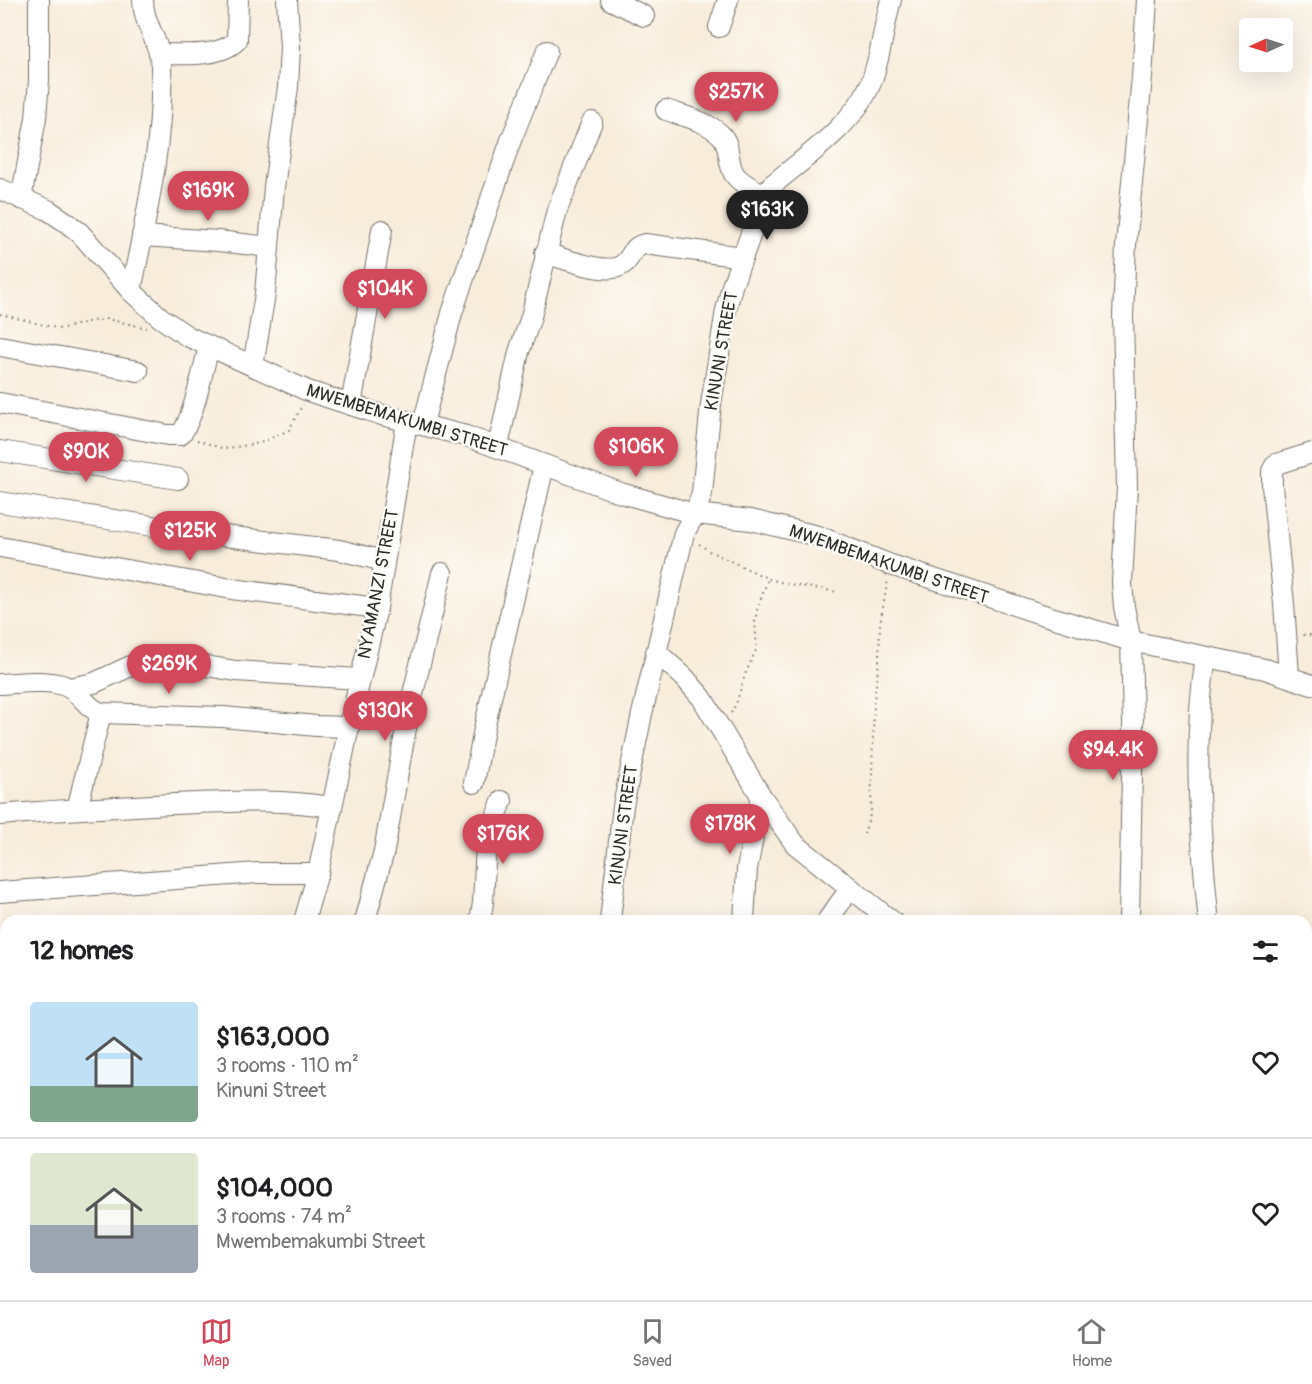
<!DOCTYPE html>
<meta charset="utf-8">
<style>
:root{--surface:#fff;--page:#f6f6f6;--text:#202124;--muted:#757577;--line:#e0e0e0;--accent:#d1495b}
body{margin:0;font-family:Pangolin,sans-serif;background:var(--page);color:var(--text);height:100vh;display:flex;flex-direction:column;font-size:22px;white-space:nowrap}
*{box-sizing:border-box;margin:0}
p{font-size:20px;color:var(--muted)}
.icon{flex:none;width:33px;height:33px;fill:none;stroke:currentColor;stroke-width:2;stroke-linecap:round;stroke-linejoin:round}
.map{position:relative;flex:1;overflow:hidden}
.details{position:absolute;left:0px;top:915px;width:1312px;height:386px;display:flex;flex-direction:column;background:var(--surface);border-radius:18px 18px 0 0;box-shadow:0 6px 24px #0002}
.details>*{flex:none}
.needle{width:39px;rotate:267deg}
.controls{position:absolute;left:1239px;top:18px;display:grid;gap:12px}
.controls a{display:grid;place-items:center;width:54px;height:54px;border-radius:6px;background:var(--surface);box-shadow:0 6px 24px #0002;font-size:30px}
.price{position:absolute;translate:-50% -51px;padding:0 14px;border-radius:21px;background:var(--accent);color:#fff;font-size:20px;line-height:39px;filter:drop-shadow(0 2px 3px #0008)}
.price::after{content:'';position:absolute;left:50%;top:36px;width:18px;height:14px;margin-left:-9px;background:inherit;clip-path:polygon(0 0,100% 0,50% 100%)}
.price.active{background:#222;color:#fff}
ul{padding:0;list-style:none}
li{display:flex;align-items:center;gap:18px;height:150px;padding:0 30px}
li+li{border-top:2px solid var(--line)}
li span{display:grid;place-items:center;flex:none;width:168px;height:120px;border-radius:6px;color:#555}
li>.icon{margin-inline-start:auto}
span .icon{width:72px;height:72px;fill:#fffc;stroke-width:1}
li b{font-size:26px}
h2{display:flex;justify-content:space-between;align-items:center;height:72px;padding:0 30px;font-size:26px}
.tabs{display:flex;justify-content:space-around;align-items:center;height:84px;border-top:2px solid var(--line);background:var(--surface);font-size:16px;color:var(--muted)}
.tabs a{display:grid;justify-items:center;gap:3px}
.tabs .active{color:var(--accent)}
.map>svg:first-child{display:block}
.lines{fill:none;stroke-linecap:round;stroke-linejoin:round}
.minor-casing{stroke:#736f68;stroke-width:22}
.path{stroke:#736f68;stroke-width:2;stroke-dasharray:1.5 4.5;stroke-linecap:butt}
.minor{stroke:#fff;stroke-width:20}
.labels{text-anchor:middle;stroke-width:5;stroke-linejoin:round;paint-order:stroke}
.street-label{font-size:18px;fill:#2b2b2b;stroke:#fdfcf7}
</style>
<div class="map">
<svg width="1312" height="1300" viewBox="0 0 1312 1300">
<rect width="100%" height="100%" fill="#fdfcf7"/>
<filter id="ink" filterUnits="userSpaceOnUse"><feTurbulence type="fractalNoise" baseFrequency=".0167" numOctaves="2"/><feDisplacementMap in="SourceGraphic" scale="12" xChannelSelector="R" yChannelSelector="G"/><feConvolveMatrix kernelMatrix="1 2 1 2 8 2 1 2 1" color-interpolation-filters="sRGB"/></filter>
<filter id="wash" filterUnits="userSpaceOnUse"><feTurbulence type="fractalNoise" baseFrequency=".008" numOctaves="4" result="noise"/><feDisplacementMap in="SourceGraphic" scale="24" xChannelSelector="R" yChannelSelector="G"/><feGaussianBlur stdDeviation="1.35" result="paint"/><feColorMatrix in="noise" values="0 0 0 0 0 0 0 0 0 0 0 0 0 0 0 0 0 1.4 0 .05"/><feComposite in="paint" operator="in"/></filter>
<g filter="url(#wash)">
<rect width="100%" height="100%" fill="#f8ecda"/>
</g>
<g filter="url(#ink)">
<g class="lines">
<defs>
<g id="minor">
<polyline points="611,0 644,16"/>
<polyline points="719,27 728,0"/>
<path d="M160,54C183,54 220,58 237,40L238,0"/>
<path d="M666,110C683,116 707,121 721,135C731,145 727,162 734,174C741,184 754,189 765,195"/>
<polyline points="0,189 48,210 66,222 80,233 131,291 161,318 187,336 308,391 382,415 466,436 621,493 695,514 751,520 818,536 891,565 1041,614 1131,641 1265,669 1312,685"/>
<polyline points="21,199 36,118 39,80 39,0"/>
<polyline points="142,236 218,241 269,247"/>
<path d="M545,253C563,258 607,276 622,265C633,258 630,247 645,244L743,257"/>
<path d="M131,291C146,217 164,141 161,65C160,41 143,24 143,0"/>
<polyline points="0,346 138,371"/>
<polyline points="253,366 265,294 274,187 288,87 290,47 287,0"/>
<path d="M0,403L168,435H180C193,422 203,368 209,347"/>
<polyline points="351,405 382,230"/>
<polyline points="423,424 452,313 511,140 547,51"/>
<polyline points="498,446 519,352 531,317 557,210 592,122"/>
<polyline points="0,451 178,479"/>
<polyline points="0,502 184,531 339,550 384,561"/>
<polyline points="0,547 232,589 377,608"/>
<polyline points="656,652 684,677 702,698 761,796 795,844 892,921"/>
<path d="M1206,657C1192,742 1200,829 1208,914"/>
<polyline points="1289,676 1284,604 1272,486 1272,471 1276,464 1312,453"/>
<path d="M0,684C20,683 55,678 71,689C83,696 87,708 101,713L223,717L316,726L349,727"/>
<polyline points="70,688 94,683 137,663 159,657 171,657 194,664 236,671 359,679"/>
<polyline points="474,783 484,729 544,465"/>
<polyline points="77,809 101,713"/>
<path d="M0,815C57,810 114,807 171,804C224,802 279,798 332,807"/>
<polyline points="0,892 258,873 318,873"/>
<polyline points="304,921 318,873 349,727 377,608 407,421"/>
<polyline points="365,921 384,851 410,706 442,573"/>
<polyline points="480,921 483,903 486,844 502,801"/>
<path d="M610,921L623,806L642,714L684,533L695,514L702,493L711,404L726,310L732,286L765,195L771,186C804,158 853,125 870,85C881,58 883,28 891,0"/>
<polyline points="744,921 747,869 761,796"/>
<polyline points="827,921 850,889"/>
<polyline points="1129,921 1133,724 1131,641 1124,607 1122,583 1127,487 1123,316 1126,245 1142,77 1147,0"/>
<polyline points="0,951 6,950"/>
<polyline points="0,1020 6,1020"/>
<polyline points="1306,1073 1312,1075"/>
<polyline points="1306,1147 1312,1146"/>
<polyline points="1306,1203 1312,1202"/>
<polyline points="0,1217 6,1217"/>
<polyline points="1306,1261 1312,1260"/>
<polyline points="380,1294 380,1300"/>
<polyline points="542,1294 542,1300"/>
<polyline points="603,1294 603,1300"/>
<polyline points="893,1294 894,1300"/>
<polyline points="1007,1294 1007,1300"/>
<polyline points="258,1300 258,1294"/>
<polyline points="291,1300 300,1294"/>
<polyline points="446,1300 446,1294"/>
<polyline points="493,1300 493,1294"/>
</g>
</defs>
<use href="#minor" class="minor-casing"/>
<g class="path">
<polyline points="0,314 60,329 92,321 107,319 147,328"/>
<polyline points="197,440 224,449 260,443 289,430 303,404"/>
<polyline points="699,544 709,551 769,579 788,584 838,592"/>
<polyline points="1303,635 1312,635"/>
<polyline points="731,713 736,704 746,672 757,648 755,622 757,610 768,579"/>
<polyline points="864,834 871,812 874,701 879,661 880,624 888,579"/>
</g>
<use href="#minor" class="minor"/>
</g>
</g>
<g class="labels">
<g class="street-label">
<text transform="translate(721 351) rotate(-80)" y="6">KINUNI STREET</text>
<text transform="translate(407 420) rotate(17)" y="6">MWEMBEMAKUMBI STREET</text>
<text transform="translate(889 564) rotate(19)" y="6">MWEMBEMAKUMBI STREET</text>
<text transform="translate(378 584) rotate(-79)" y="6">NYAMANZI STREET</text>
<text transform="translate(623 825) rotate(-82)" y="6">KINUNI STREET</text>
</g>
</g>
</svg>
<div class="controls">
<a><svg class="needle" viewBox="-14 -14 28 28"><path d="M0-13l5 13h-10z" fill="#e53935"/><path d="M0 13l5-13h-10z" fill="#757577"/></svg></a>
</div>
<b class="price" style="left:736px;top:123px">$257K</b>
<b class="price" style="left:208px;top:222px">$169K</b>
<b class="price active" style="left:767px;top:241px">$163K</b>
<b class="price" style="left:385px;top:320px">$104K</b>
<b class="price" style="left:636px;top:478px">$106K</b>
<b class="price" style="left:86px;top:483px">$90K</b>
<b class="price" style="left:190px;top:562px">$125K</b>
<b class="price" style="left:169px;top:695px">$269K</b>
<b class="price" style="left:385px;top:742px">$130K</b>
<b class="price" style="left:1113px;top:781px">$94.4K</b>
<b class="price" style="left:730px;top:855px">$178K</b>
<b class="price" style="left:503px;top:865px">$176K</b>
<section class="details">
<h2>12 homes<svg class="icon" aria-label="filters" viewBox="0 0 24 24"><path d="M4 7h16M4 17h16"/><circle cx="9" cy="7" r="2"/><circle cx="15" cy="17" r="2"/></svg></h2>
<ul>
<li><span style="background:linear-gradient(#bfe0f5 70%,#7fa58c 0)"><svg class="icon" aria-label="home" viewBox="0 0 24 24"><path d="M3 11l9-7 9 7M6 9v11h12V9"/></svg></span><div><b>$163,000</b><p>3 rooms · 110 m²</p><p>Kinuni Street</p></div><svg class="icon" aria-label="heart" viewBox="0 0 24 24"><path d="M12 20l-8-8c-3-5 5-10 8-4 3-6 11-1 8 4z"/></svg></li>
<li><span style="background:linear-gradient(#dfe7d0 60%,#9aa5b1 0)"><svg class="icon" aria-label="home" viewBox="0 0 24 24"><path d="M3 11l9-7 9 7M6 9v11h12V9"/></svg></span><div><b>$104,000</b><p>3 rooms · 74 m²</p><p>Mwembemakumbi Street</p></div><svg class="icon" aria-label="heart" viewBox="0 0 24 24"><path d="M12 20l-8-8c-3-5 5-10 8-4 3-6 11-1 8 4z"/></svg></li>
</ul>
</section>
</div>
<nav class="tabs">
<a class="active"><svg class="icon" aria-label="map" viewBox="0 0 24 24"><path d="M3 6l6-2 6 2 6-2v14l-6 2-6-2-6 2zM9 4v14M15 6v14"/></svg>Map</a>
<a><svg class="icon" aria-label="saved" viewBox="0 0 24 24"><path d="M7 4h10v16l-5-4-5 4z"/></svg>Saved</a>
<a><svg class="icon" aria-label="home" viewBox="0 0 24 24"><path d="M3 11l9-7 9 7M6 9v11h12V9"/></svg>Home</a>
</nav>
